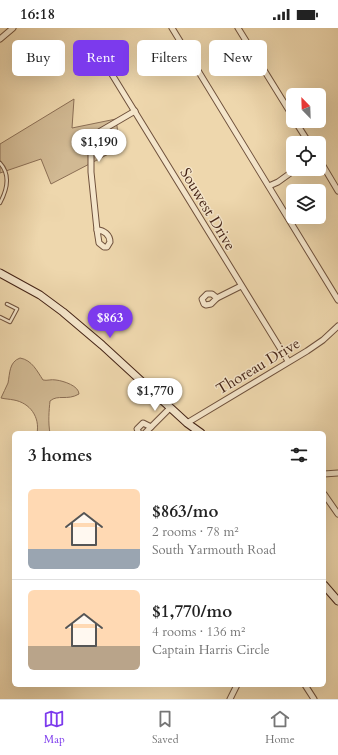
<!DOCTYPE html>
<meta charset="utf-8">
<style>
:root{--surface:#fff;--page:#f6f6f6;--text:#222;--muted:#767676;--line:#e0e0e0;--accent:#7c3aed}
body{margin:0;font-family:Cardo,serif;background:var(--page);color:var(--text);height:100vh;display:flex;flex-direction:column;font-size:15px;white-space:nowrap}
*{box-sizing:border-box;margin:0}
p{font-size:13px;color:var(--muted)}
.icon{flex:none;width:22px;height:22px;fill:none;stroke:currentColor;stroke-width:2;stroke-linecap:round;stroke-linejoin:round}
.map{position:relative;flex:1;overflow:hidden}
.drawer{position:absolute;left:12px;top:403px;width:314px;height:256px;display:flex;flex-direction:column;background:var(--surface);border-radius:6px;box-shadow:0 4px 16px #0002}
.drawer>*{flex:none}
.banner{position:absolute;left:12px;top:12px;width:314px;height:36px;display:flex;gap:8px}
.needle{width:26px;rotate:337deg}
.controls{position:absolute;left:286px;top:60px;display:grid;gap:8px}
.controls a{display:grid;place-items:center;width:40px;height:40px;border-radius:6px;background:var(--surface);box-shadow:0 4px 16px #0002;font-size:20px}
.price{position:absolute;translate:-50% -34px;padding:0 9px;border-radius:14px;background:#fff;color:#222;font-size:13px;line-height:26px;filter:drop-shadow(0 1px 2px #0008)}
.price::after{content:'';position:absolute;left:50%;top:24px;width:12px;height:9px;margin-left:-6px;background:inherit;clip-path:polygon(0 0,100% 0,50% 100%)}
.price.current{background:var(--accent);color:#fff}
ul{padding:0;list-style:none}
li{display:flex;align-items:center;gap:12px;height:100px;padding:0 16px}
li+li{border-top:1px solid var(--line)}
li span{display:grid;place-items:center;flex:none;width:112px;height:80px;border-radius:6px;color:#555}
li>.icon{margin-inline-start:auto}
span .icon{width:48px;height:48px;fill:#fffc;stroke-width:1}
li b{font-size:17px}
h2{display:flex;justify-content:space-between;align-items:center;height:48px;padding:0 16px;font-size:17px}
.chip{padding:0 14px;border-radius:6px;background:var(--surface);box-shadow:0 4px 16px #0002;font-size:14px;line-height:36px}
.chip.current{background:var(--accent);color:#fff}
.status{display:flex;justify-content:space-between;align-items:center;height:28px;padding:0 20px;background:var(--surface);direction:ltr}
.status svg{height:11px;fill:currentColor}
.dock{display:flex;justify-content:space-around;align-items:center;height:56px;border-top:1px solid var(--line);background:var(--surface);font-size:11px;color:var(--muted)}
.dock a{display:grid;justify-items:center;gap:2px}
.dock .current{color:var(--accent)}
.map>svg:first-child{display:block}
.green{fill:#d1b993;stroke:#8b6e54}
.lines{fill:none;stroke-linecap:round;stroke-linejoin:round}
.service-casing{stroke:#6f513c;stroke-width:4.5}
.minor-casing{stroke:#6f513c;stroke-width:7}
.secondary-casing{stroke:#452416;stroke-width:9}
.service{stroke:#f4e5ca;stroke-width:2.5}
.minor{stroke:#f4e5ca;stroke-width:5}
.secondary{stroke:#f4e5ca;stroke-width:7}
.labels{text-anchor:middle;stroke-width:3;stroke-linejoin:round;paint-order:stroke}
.street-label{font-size:15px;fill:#452416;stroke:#f4e5ca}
</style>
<div class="status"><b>16:18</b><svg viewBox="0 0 49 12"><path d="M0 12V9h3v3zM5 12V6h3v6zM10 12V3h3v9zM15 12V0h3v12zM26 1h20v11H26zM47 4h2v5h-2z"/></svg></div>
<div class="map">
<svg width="338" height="671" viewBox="0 0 338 671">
<rect width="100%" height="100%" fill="#eed7ad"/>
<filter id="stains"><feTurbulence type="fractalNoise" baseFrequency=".005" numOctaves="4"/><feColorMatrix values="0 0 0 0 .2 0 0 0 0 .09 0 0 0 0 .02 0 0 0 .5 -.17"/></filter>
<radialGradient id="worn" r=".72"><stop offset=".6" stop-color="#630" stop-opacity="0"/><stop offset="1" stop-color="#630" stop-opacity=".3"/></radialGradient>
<g class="green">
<polygon points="74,71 72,100 116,91 120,120 51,156 41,131 0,145 0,116"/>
<path d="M20,330C32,332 37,343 43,352C47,353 51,351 56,352C64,353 79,358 79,366C67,373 58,366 50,373C49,382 48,395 50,405H37C40,389 30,375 14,372C9,371 5,371 1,370C3,365 6,360 8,355C10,345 9,334 20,330Z"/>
</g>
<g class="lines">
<defs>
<g id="service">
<path d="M0,135C11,147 7,162 0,175"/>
<polyline points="0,289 10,294 17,281 7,276"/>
</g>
<g id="minor">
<polyline points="172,0 338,272"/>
<polyline points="238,0 293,89"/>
<polyline points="0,11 13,0"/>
<path d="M90,29L98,31L108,40C100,46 85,46 83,34Z"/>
<polyline points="108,40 288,333"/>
<polyline points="295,93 309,115"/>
<polyline points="319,131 338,163"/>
<polyline points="269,158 278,154 296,141"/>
<polyline points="97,202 91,144 91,119 93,113 99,104 135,83"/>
<path d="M97,202C104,202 110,207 110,214L107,219H104L99,215Z"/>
<polygon points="207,266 212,266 217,270 211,276 206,277 204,276 202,271"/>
<polyline points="217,270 241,258"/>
<polyline points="187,395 307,323 323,312 338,298"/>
<polyline points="139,405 137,401 143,395 151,399"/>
<polyline points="145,405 170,380"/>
<polyline points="324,446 338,445"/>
<polyline points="324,466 338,486"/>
<polyline points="305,657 314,671"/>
<polyline points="230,671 237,657"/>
</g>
<g id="secondary">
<polyline points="0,245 40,267 63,284 102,317 187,395 201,405"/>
<polyline points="324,557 338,573"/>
</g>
</defs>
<use href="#service" class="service-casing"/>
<use href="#minor" class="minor-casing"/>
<use href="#secondary" class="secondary-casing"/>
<use href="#service" class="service"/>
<use href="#minor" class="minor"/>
<use href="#secondary" class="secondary"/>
</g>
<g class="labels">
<g class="street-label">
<text transform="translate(208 181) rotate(59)" y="5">Souwest Drive</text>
<text transform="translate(258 338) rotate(-31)" y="5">Thoreau Drive</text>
</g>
</g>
<rect width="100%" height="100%" filter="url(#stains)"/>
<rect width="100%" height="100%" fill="url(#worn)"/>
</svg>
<div class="controls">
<a><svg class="needle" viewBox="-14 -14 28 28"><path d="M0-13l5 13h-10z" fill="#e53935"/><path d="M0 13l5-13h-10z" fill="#767676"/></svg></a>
<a><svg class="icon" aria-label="locate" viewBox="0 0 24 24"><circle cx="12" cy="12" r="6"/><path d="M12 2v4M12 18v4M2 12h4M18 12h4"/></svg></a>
<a><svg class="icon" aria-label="layers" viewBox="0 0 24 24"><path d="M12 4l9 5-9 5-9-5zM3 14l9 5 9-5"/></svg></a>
</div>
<b class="price" style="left:99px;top:135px">$1,190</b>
<b class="price current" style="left:110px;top:311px">$863</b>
<b class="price" style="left:155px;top:384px">$1,770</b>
<div class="banner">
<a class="chip">Buy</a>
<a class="chip current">Rent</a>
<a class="chip">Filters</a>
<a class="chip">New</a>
</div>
<section class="drawer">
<h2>3 homes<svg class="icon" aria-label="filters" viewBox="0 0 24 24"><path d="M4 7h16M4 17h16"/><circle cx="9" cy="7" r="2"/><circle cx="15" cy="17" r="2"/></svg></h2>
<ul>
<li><span style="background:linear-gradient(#ffd9b3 75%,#9aa5b1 0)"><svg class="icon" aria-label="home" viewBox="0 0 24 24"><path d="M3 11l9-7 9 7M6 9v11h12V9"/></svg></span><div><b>$863/mo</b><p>2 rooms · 78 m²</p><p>South Yarmouth Road</p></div></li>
<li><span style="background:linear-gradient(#ffd9b3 70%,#b9a48a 0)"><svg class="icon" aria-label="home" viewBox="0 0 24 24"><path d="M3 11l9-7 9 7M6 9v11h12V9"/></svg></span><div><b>$1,770/mo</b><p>4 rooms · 136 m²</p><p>Captain Harris Circle</p></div></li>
</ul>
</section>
</div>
<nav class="dock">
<a class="current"><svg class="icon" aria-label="map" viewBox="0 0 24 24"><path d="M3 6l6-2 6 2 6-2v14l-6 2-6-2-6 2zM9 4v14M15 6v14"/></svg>Map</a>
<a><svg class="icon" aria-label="saved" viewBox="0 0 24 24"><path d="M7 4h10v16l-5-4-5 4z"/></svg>Saved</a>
<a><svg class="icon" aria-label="home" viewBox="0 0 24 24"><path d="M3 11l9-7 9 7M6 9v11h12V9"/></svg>Home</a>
</nav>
